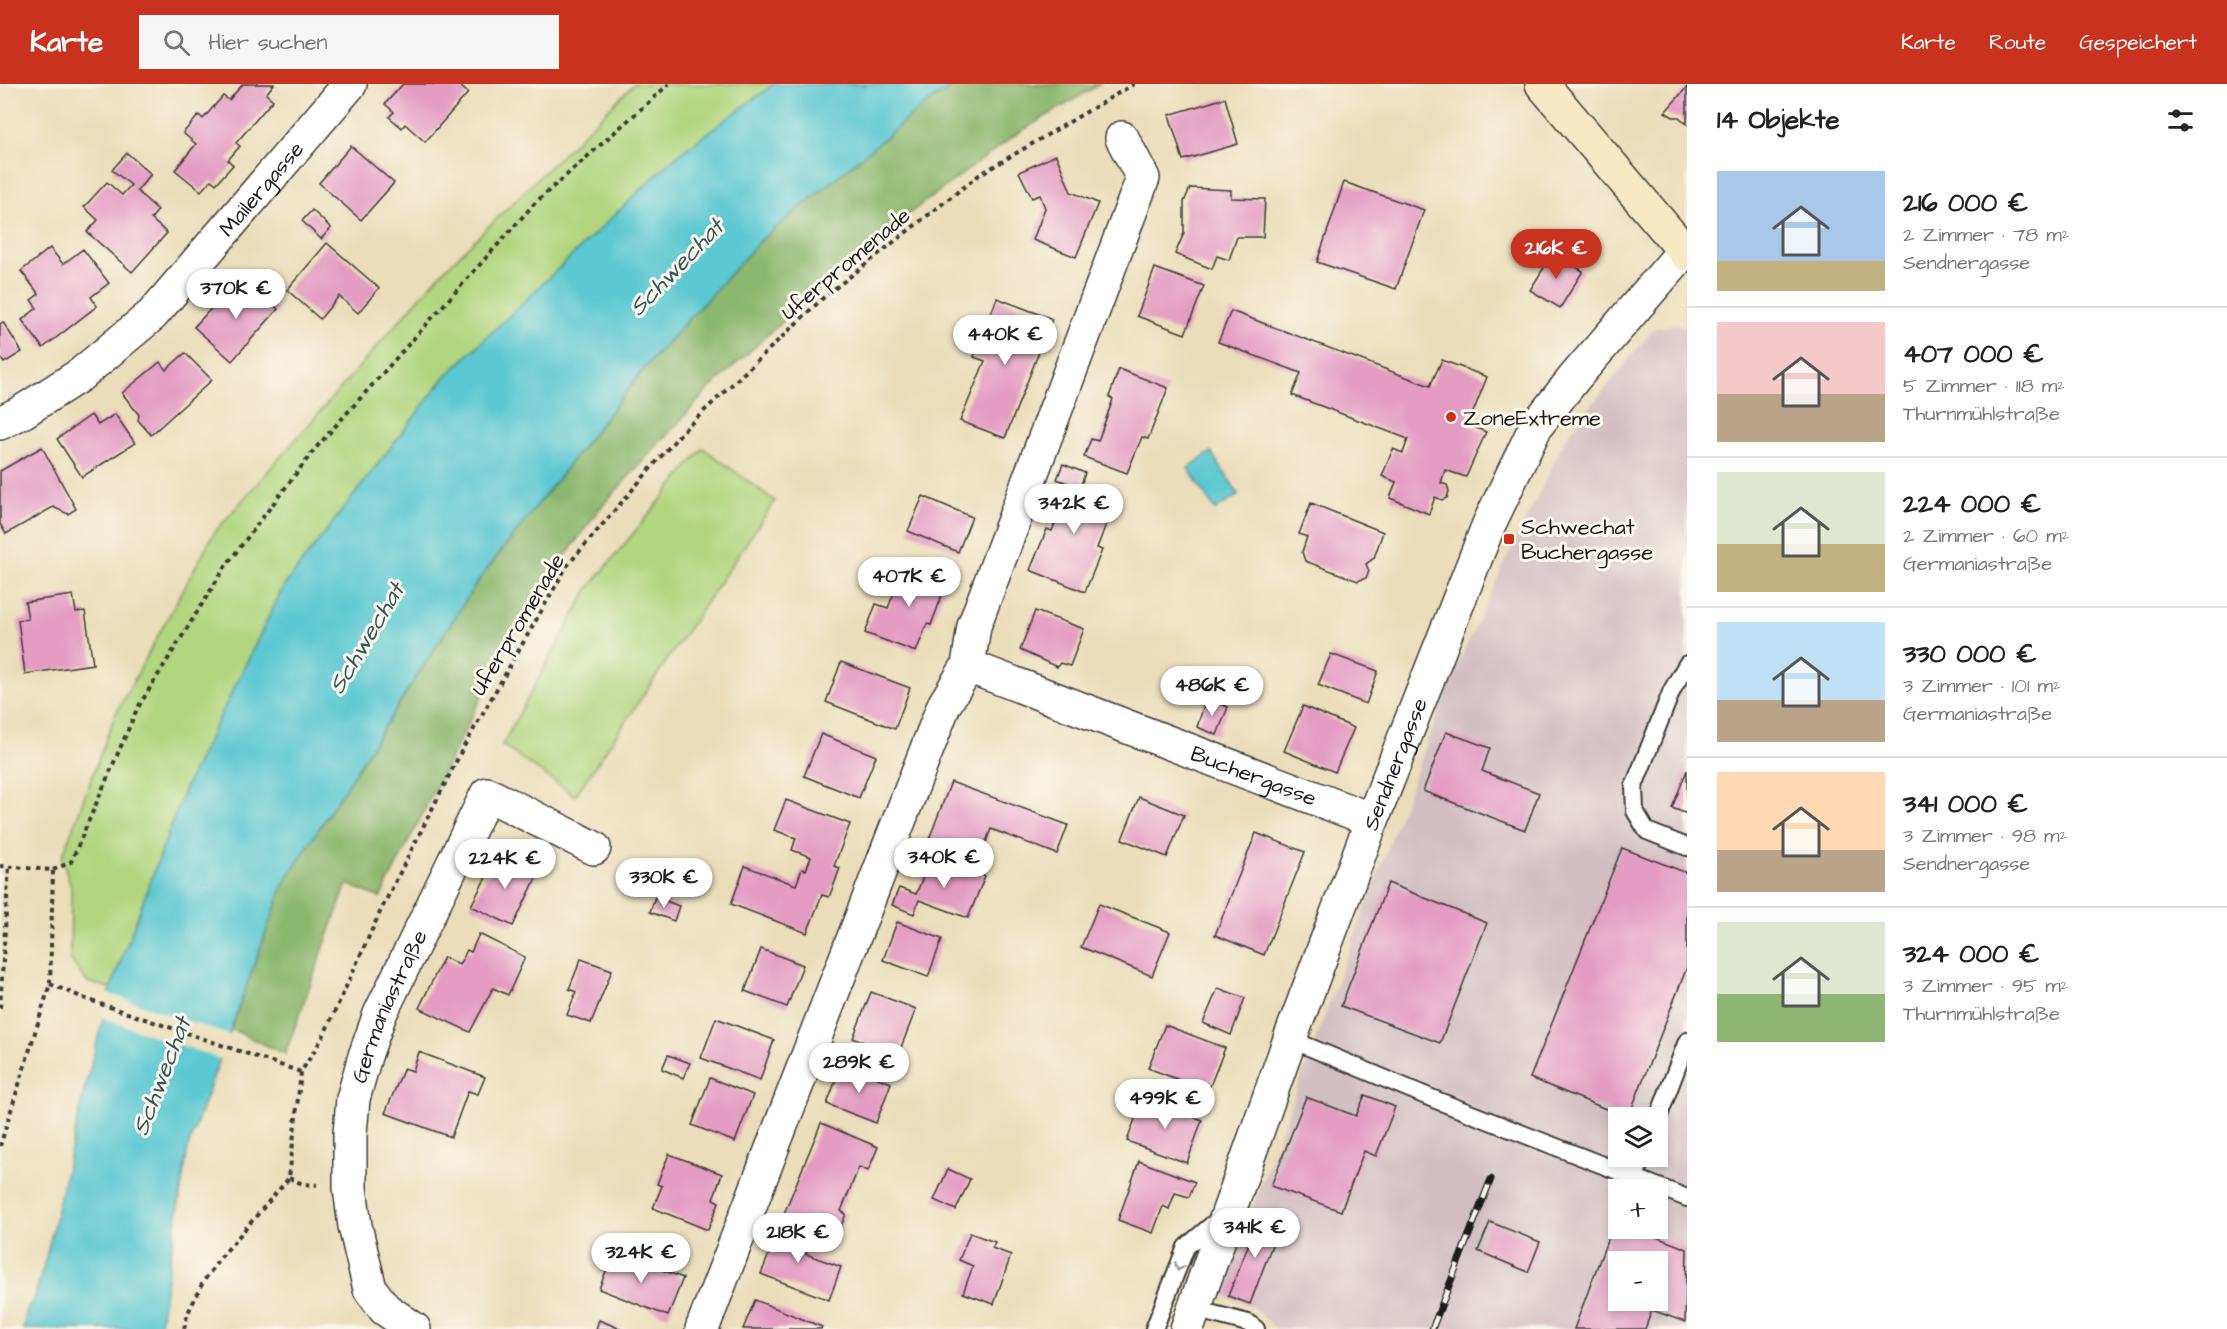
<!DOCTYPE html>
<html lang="de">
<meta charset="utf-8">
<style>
:root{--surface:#fff;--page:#f6f6f6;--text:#222;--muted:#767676;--line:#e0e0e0;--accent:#c8321e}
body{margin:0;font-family:"Architects Daughter",sans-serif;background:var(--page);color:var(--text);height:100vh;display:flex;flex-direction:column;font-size:22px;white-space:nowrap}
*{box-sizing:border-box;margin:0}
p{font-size:20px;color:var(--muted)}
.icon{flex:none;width:33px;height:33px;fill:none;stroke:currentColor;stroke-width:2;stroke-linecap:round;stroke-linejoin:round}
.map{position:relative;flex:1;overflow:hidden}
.panel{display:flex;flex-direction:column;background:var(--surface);width:540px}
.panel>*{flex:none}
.fabs{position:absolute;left:1608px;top:1023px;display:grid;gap:12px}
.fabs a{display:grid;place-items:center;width:60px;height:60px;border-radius:0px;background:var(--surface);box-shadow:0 3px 9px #0003;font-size:30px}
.price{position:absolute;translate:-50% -51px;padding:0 14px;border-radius:21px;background:#fff;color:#222;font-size:20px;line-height:39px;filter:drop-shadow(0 2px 3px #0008)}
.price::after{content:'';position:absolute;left:50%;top:36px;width:18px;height:14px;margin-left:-9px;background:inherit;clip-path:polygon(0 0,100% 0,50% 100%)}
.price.current{background:var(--accent);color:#fff}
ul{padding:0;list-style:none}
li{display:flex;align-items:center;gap:18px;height:150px;padding:0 30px}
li+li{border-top:2px solid var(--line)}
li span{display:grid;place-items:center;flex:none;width:168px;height:120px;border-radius:0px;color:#555}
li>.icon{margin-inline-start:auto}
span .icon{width:72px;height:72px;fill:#fffc;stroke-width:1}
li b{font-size:26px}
h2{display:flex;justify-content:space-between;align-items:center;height:72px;padding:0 30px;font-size:26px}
header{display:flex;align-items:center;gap:36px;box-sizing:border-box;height:84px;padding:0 30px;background:var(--accent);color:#fff}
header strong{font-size:28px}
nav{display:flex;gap:33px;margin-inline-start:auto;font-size:21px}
.search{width:420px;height:54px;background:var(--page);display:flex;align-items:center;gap:15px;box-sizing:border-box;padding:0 21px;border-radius:0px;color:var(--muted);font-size:22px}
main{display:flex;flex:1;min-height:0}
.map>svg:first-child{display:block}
.industrial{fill:#d2bec3;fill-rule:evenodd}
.green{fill:#b1d67f;stroke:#66794e;stroke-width:1.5}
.forest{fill:#8cb76e;stroke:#546a45;stroke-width:1.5}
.water{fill:#5bc8d1;stroke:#3c7276;stroke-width:1.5}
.pier{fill:#ebddb9}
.building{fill:#e49cc2;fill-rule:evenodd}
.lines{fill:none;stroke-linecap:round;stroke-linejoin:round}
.service-casing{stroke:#3b3934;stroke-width:20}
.minor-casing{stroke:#3b3934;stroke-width:36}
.tertiary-casing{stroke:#3b3934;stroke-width:36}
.secondary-casing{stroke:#3b3934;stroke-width:36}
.path{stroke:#3b3934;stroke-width:4;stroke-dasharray:4.5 4.5;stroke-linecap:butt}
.service{stroke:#fff;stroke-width:16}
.minor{stroke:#fff;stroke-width:33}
.tertiary{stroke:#fff;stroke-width:33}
.secondary{stroke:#f7e9c3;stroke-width:33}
.rail-casing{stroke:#1c1c1c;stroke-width:7}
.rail{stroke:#fbf7ec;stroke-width:4.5;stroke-dasharray:14;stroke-linecap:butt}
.oneway{stroke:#999}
.poi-dot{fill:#c8321e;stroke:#fbf7ec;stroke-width:2}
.labels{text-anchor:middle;stroke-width:6;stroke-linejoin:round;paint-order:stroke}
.street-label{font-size:22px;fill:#1c1c1c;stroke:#fbf7ec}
.poi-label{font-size:22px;fill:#1c1c1c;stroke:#fbf7ec;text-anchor:start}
.water-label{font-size:24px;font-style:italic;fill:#32585b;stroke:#fbf7ec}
</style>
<header>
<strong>Karte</strong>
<div class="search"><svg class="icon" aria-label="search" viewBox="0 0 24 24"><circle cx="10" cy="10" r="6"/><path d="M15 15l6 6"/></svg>Hier suchen</div>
<nav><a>Karte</a><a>Route</a><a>Gespeichert</a></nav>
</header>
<main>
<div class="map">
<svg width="1687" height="1245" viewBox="0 0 1687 1245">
<rect width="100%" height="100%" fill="#fbf7ec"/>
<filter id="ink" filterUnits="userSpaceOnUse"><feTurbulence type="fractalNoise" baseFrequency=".0167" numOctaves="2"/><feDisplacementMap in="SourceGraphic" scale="12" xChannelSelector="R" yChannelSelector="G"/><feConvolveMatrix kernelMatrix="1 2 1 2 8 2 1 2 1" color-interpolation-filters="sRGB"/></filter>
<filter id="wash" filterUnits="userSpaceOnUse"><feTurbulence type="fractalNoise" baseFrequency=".008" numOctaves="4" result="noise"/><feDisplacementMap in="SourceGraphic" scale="24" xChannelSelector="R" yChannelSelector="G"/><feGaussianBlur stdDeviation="1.35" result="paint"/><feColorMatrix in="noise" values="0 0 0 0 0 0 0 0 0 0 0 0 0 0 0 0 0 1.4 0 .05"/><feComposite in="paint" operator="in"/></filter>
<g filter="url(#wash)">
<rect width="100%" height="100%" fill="#ebddb9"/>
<path class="industrial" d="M1676,240L1687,243V1245H1276L1251,1222L1220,1210L1451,595L1505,478L1567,352L1653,245ZM1618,1034H1658V1072H1618ZM1618,1106H1658V1144H1618ZM1618,1178H1658V1216H1618Z"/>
<g class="green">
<polygon points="634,0 774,0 674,74 444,294 284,502 185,704 111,904 87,898 70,875 71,803 62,773 115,631 214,449 442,188"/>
<polygon points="703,364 775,417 575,712 502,661 588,505"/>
</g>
<polygon class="forest" points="956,0 1100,0 1018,49 895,140 794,227 711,303 600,424 524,529 380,814 347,800 285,970 231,945 284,799 478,497 646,282 760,157 923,22"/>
<g class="water">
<polygon points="774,0 956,0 923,22 760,157 646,282 478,497 284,799 188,1063 159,1245 23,1245 27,1225 35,1213 47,1170 84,1008 111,904 185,704 284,502 444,294 674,74"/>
<polygon points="1211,368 1239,411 1215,426 1188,384"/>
</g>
<polygon class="pier" points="107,909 232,952 223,976 100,933"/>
<g id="blocks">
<g class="building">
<polygon points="243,0 274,0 266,10 273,16 236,59 240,62 228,76 233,81 216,100 211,96 201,107 175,86 196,60 183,49 199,31 203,35 223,12 229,16"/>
<polygon points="403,0 458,0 468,9 425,58 405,40 402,44 389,33 394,28 385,20"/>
<polygon points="1687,3 1687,40 1679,33 1673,33 1665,28"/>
<polygon points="1225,14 1238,60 1183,76 1169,31"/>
<polygon points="351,62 394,99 361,136 319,99"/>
<polygon points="127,69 151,90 137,107 158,126 151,135 167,149 132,188 87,148 98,136 84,123 107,98 122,111 131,101 112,86"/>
<polygon points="1056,71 1071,108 1098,119 1076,173 1033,156 1045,124 1040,111 1032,114 1019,88"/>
<polygon points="1344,98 1424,126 1396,205 1317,178"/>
<polygon points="1190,104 1231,106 1231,114 1265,115 1263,153 1237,153 1229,176 1217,172 1212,185 1175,170 1184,149 1184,118"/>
<polygon points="312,126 331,144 321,155 302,137"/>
<polygon points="327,159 379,204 358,229 339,212 320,235 287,206"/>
<polygon points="50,164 63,180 83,165 109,199 91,213 97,222 43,264 22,236 37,224 31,216 39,210 21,187"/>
<polygon points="1553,169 1583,187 1560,224 1530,206"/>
<polygon points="1155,184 1204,202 1185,250 1137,232"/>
<polygon points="250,200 278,225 232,277 194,243 230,204 239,212"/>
<polygon points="997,214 1052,235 1005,354 960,337 985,277 974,273"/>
<polygon points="1231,227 1430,302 1442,276 1487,293 1468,341 1486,348 1466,393 1445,386 1441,399 1447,401 1449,407 1447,414 1442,416 1435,413 1429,430 1390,414 1396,398 1382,392 1393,365 1403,369 1408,355 1292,311 1301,289 1218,258"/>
<polygon points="3,238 22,268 4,279 0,273 0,240"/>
<polygon points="185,269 212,296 151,351 138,336 139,331 122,309 160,278 166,286"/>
<polygon points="1119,285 1168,304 1148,355 1142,353 1127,389 1084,373 1091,355 1098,357 1113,315 1109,313"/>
<polygon points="115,330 135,359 82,393 57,355 91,331 98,341"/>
<polygon points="42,363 76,425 68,430 53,423 6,450 0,440 0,387"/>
<polygon points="1063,380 1085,389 1080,404 1115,417 1097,464 1102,466 1085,508 1030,486 1047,445 1052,447 1070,400 1057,395"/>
<polygon points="923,412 972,433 958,468 908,447"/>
<polygon points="1311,419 1383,448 1374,474 1366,480 1369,487 1366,494 1358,497 1305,477 1302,468 1307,453 1299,450"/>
<polygon points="906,478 948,495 931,541 927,540 916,568 865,549 876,520 888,524"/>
<polygon points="73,511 76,528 85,527 93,580 25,590 18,536 28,535 25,518"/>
<polygon points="1035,527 1084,545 1070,582 1060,579 1057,583 1020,566"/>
<polygon points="1331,570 1378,587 1366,620 1318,601"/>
<polygon points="841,578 910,604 895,645 826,618"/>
<polygon points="1206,615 1228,623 1217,651 1197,643"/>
<polygon points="1303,622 1354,644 1335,688 1284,667"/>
<polygon points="1446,648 1490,664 1482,687 1539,709 1525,746 1423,707"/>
<polygon points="821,650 876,672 859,714 804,692"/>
<polygon points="1687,686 1687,730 1672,724"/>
<polygon points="951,698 1068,741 1057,770 991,745 980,774 929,755"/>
<polygon points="1139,713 1184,731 1167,773 1122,755"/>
<polygon points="786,716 850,740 834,782 840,784 835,798 829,813 822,811 807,849 731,820 745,782 796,801 802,785 806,786 811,773 792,766 796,754 774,746"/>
<polygon points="1256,749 1305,768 1264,871 1215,851"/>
<polygon points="1622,764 1687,789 1687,883 1628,1034 1530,994"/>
<polygon points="498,770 538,790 513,842 471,822"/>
<polygon points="932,772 985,792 968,834 919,816 914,830 892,821 899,804 916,810"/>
<polygon points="1388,799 1487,839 1440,959 1341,922"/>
<polygon points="655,813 679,822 674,837 650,828"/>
<polygon points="1099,820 1170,848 1152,892 1081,863"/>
<polygon points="897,838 942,855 928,893 883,876"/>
<polygon points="479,850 525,873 508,911 493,904 470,948 419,924 444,873 459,881 467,866 471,868"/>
<polygon points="761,865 803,881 787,923 745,907"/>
<polygon points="581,875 612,886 591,939 567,931 576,908 569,905"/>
<polygon points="1218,904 1245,914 1231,951 1203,939"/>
<polygon points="871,908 916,925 898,971 853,954"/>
<polygon points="716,934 774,956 760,996 701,974"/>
<polygon points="1165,941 1225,964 1208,1007 1148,984"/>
<polygon points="419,968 485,993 478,1010 468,1007 451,1053 385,1029 404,984 413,987"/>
<polygon points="668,971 690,979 683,994 662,985"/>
<polygon points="842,980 891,999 876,1039 827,1020"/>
<polygon points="710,994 753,1011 735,1058 692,1041"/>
<polygon points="1365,1011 1395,1023 1376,1072 1364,1067 1341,1127 1271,1102 1306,1013 1356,1032"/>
<polygon points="1143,1013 1202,1036 1187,1079 1127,1057"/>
<polygon points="821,1039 878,1063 868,1087 859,1083 841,1127 846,1130 834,1160 814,1152 817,1144 783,1132"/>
<polygon points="669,1070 722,1090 713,1115 719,1118 708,1146 653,1124 662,1102 657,1100"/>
<polygon points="1139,1077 1195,1098 1189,1113 1175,1109 1169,1125 1163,1122 1153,1149 1118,1136"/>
<polygon points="948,1085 970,1095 956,1126 934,1116"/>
<polygon points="1261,1129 1281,1137 1250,1220 1228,1212"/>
<polygon points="1490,1138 1540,1158 1528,1188 1478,1167"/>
<path d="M1614,1138L1618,1139V1144H1633L1687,1165L1685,1238L1652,1226L1645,1245H1574ZM1618,1178H1658V1216H1618Z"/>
<polygon points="768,1140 811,1156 806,1170 841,1183 829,1216 761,1190 774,1158 763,1154"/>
<polygon points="970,1149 995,1158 992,1164 1011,1171 994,1220 963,1209 973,1182 959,1176"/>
<polygon points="614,1167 683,1194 668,1232 599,1205"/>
<polygon points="755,1216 822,1243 821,1245 743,1245"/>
<polygon points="599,1236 621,1245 596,1245"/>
</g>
</g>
</g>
<g filter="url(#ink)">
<use href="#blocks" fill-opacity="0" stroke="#3b3934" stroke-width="1.5"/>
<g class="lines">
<defs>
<g id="service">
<polyline points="1687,580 1672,606 1634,702 1635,727 1647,747 1687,763"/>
<polyline points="1290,955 1436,1016 1687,1114"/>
<polyline points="1658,1034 1687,957"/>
<polyline points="1634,1095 1643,1072"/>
<polyline points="1194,1225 1248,1239 1256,1245"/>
<polyline points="1154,1245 1186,1163 1221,1133"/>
</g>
<g id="minor">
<path id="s1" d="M0,339L22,328L80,291L152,231L350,0"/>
<path id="s2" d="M968,582L1372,736"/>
<path id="s3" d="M414,1245L385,1225L370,1205L355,1142L350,1104V1049L353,1015L365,972L380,930L487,710L594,764"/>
<polyline points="702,1245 944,621 968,582 974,542 1143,94 1122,54"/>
</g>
<g id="tertiary">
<path id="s4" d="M1187,1245L1290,955L1372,736L1489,440L1536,342L1575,293L1684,167"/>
</g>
<polyline id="secondary" points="1542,0 1687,170"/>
</defs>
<use href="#service" class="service-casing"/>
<use href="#minor" class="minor-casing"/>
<use href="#tertiary" class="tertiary-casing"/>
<use href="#secondary" class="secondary-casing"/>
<g class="path">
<polyline points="0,782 53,786 50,900 0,1062"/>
<polyline points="53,786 71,778 137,625 225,483 314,366 535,119 669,0"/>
<polyline points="50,900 86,915 301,988"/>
<polyline points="0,924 9,782"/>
<polyline points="289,1094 303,1100 317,1101"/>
<polyline points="184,1245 187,1231 203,1198 221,1173 289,1094 301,988 323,953 381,826 463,664 567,482 682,348 824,213 979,91 1134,0"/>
</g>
<use href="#service" class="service"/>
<use href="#minor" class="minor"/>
<use href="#tertiary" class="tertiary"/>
<use href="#secondary" class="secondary"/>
<defs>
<polyline id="rail" points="1432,1245 1491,1095"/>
</defs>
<use href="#rail" class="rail-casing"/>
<use href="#rail" class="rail"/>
</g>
<defs><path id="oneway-chevron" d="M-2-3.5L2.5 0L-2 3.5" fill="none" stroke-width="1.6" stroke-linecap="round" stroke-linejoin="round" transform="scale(1.5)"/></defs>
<use class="oneway" href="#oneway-chevron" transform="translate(1179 1183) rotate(112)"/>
</g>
<g class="poi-dot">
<circle cx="1451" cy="333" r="6"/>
<rect x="1503" y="449" width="12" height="12" rx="3"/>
</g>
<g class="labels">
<g class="street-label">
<text dy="8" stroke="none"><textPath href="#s1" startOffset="354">Mailergasse</textPath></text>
<text transform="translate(845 179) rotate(-40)" y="8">Uferpromenade</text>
<text transform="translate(517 540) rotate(-59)" y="8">Uferpromenade</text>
<text dy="8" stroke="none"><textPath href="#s4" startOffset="602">Sendnergasse</textPath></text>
<text dy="8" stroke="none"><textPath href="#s2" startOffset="306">Buchergasse</textPath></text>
<text dy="8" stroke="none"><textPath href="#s3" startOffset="352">Germaniastraße</textPath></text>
</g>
<g class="poi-label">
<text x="1463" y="341">ZoneExtreme</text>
<text x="1521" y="450">Schwechat<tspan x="1521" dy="25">Buchergasse</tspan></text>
</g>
<g class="water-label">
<text transform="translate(676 183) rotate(-46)" y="8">Schwechat</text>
<text transform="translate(366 554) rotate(-59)" y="8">Schwechat</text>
<text transform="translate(161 992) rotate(-69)" y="8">Schwechat</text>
</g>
</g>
</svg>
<div class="fabs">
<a><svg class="icon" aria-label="layers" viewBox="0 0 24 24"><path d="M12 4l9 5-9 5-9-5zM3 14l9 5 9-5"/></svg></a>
<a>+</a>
<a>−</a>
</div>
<b class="price current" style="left:1556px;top:196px">216K €</b>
<b class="price" style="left:236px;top:236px">370K €</b>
<b class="price" style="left:1005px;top:282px">440K €</b>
<b class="price" style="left:1074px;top:451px">342K €</b>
<b class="price" style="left:909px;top:524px">407K €</b>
<b class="price" style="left:1212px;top:633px">486K €</b>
<b class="price" style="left:944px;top:805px">340K €</b>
<b class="price" style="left:505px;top:806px">224K €</b>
<b class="price" style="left:664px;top:825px">330K €</b>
<b class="price" style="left:859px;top:1010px">289K €</b>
<b class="price" style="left:1165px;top:1046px">499K €</b>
<b class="price" style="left:1255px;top:1175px">341K €</b>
<b class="price" style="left:798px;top:1180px">218K €</b>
<b class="price" style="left:641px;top:1200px">324K €</b>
</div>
<section class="panel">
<h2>14 Objekte<svg class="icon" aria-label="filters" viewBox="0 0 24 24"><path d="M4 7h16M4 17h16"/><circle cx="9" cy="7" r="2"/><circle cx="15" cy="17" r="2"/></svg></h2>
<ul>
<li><span style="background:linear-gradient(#a9c7e8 75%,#c2b280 0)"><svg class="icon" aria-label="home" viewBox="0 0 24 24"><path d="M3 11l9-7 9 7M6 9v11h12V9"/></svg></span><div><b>216 000 €</b><p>2 Zimmer · 78 m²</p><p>Sendnergasse</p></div></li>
<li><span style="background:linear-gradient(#f6c9c9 60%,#b9a48a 0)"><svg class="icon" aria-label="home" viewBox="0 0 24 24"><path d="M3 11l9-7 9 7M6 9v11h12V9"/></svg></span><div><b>407 000 €</b><p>5 Zimmer · 118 m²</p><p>Thurnmühlstraße</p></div></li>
<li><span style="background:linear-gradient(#dfe7d0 60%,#c2b280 0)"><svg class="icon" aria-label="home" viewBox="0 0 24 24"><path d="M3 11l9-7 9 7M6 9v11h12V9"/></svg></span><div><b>224 000 €</b><p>2 Zimmer · 60 m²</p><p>Germaniastraße</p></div></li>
<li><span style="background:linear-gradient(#bfe0f5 65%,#b9a48a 0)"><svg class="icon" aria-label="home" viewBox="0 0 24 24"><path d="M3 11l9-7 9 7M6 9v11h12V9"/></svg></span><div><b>330 000 €</b><p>3 Zimmer · 101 m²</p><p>Germaniastraße</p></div></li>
<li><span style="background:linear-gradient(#ffd9b3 65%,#b9a48a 0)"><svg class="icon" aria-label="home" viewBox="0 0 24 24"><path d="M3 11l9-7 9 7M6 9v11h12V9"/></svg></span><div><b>341 000 €</b><p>3 Zimmer · 98 m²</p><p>Sendnergasse</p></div></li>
<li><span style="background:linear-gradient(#dfe7d0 60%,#8fb573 0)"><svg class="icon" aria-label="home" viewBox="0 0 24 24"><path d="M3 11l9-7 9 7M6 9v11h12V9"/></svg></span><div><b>324 000 €</b><p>3 Zimmer · 95 m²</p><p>Thurnmühlstraße</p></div></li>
</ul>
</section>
</main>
